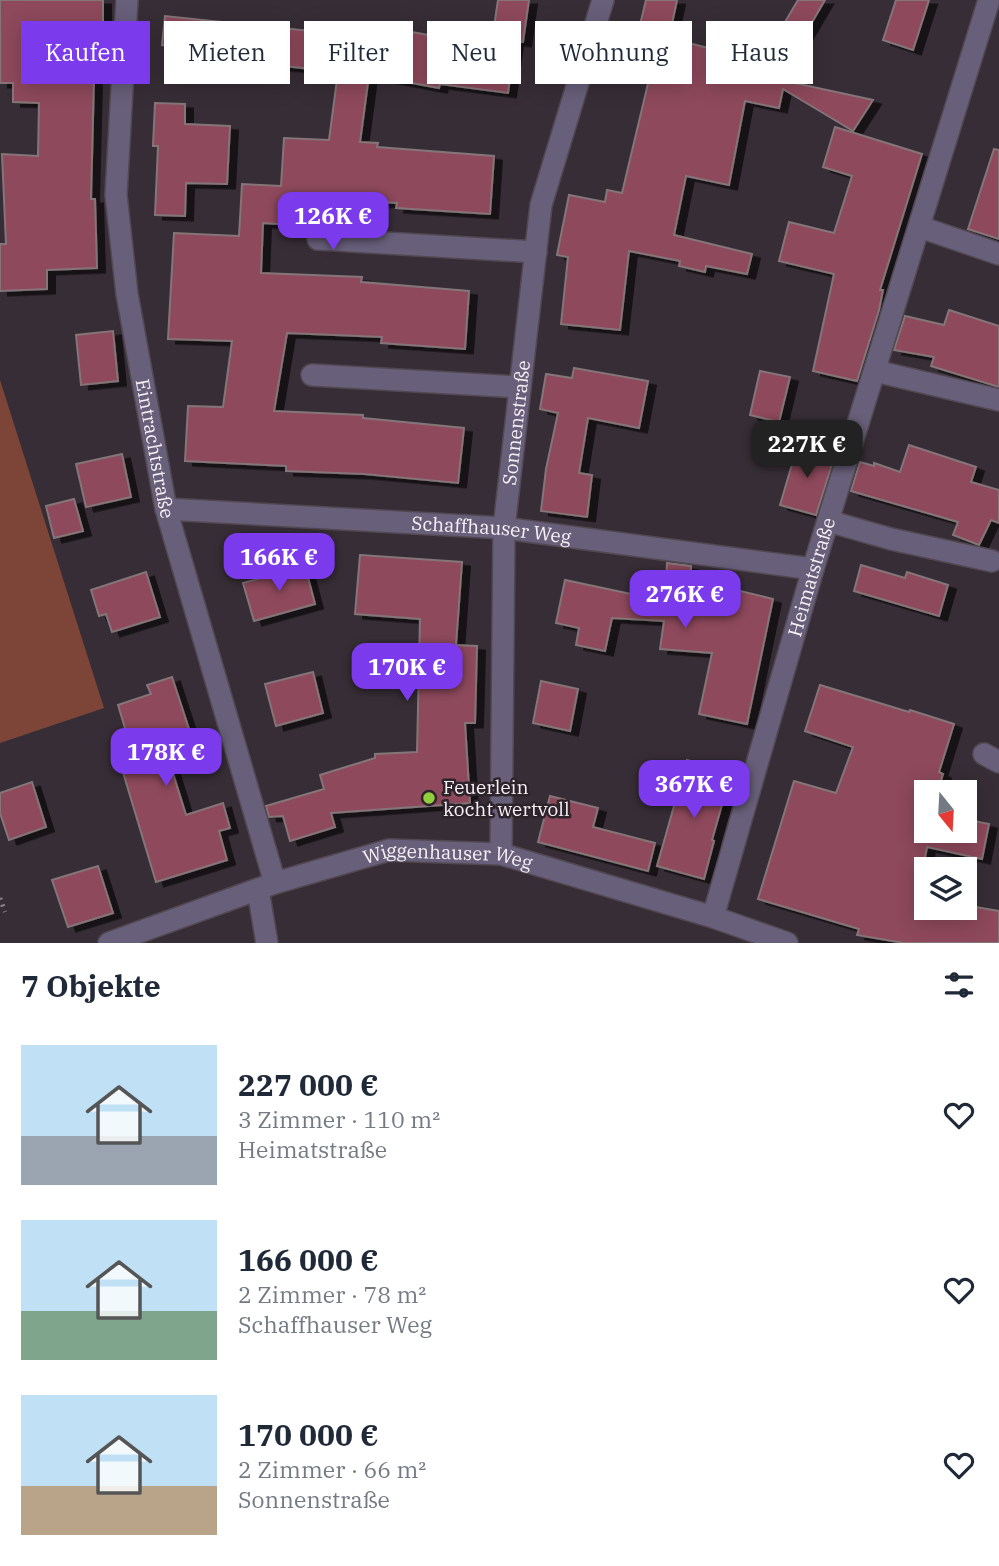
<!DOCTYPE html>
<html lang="de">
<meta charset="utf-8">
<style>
:root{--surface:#fff;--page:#f6f6f7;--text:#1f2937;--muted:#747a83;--accent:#7c3aed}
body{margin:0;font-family:"IBM Plex Serif",serif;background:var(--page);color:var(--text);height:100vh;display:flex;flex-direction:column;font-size:26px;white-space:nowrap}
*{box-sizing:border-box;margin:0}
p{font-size:23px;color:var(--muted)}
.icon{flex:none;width:38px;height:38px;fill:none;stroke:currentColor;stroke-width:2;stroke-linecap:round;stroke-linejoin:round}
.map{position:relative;height:943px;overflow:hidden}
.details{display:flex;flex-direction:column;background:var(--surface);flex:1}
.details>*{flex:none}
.banner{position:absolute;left:21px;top:21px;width:957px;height:63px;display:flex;gap:14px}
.needle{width:46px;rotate:162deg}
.buttons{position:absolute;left:914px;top:780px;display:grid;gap:14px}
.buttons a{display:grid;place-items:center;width:63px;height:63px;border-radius:0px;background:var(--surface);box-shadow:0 4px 18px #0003;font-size:35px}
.price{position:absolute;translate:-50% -60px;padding:0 16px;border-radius:14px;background:var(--accent);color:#fff;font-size:23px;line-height:46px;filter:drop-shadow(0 2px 4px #0008)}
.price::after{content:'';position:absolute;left:50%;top:42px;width:21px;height:16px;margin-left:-10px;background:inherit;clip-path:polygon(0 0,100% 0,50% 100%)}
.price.current{background:#222;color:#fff}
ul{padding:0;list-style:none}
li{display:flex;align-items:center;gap:21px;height:175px;padding:0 21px}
li span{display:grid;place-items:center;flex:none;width:196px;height:140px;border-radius:0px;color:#555}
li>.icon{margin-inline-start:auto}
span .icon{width:84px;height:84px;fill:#fffc;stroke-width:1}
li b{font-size:30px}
h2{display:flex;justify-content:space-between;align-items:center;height:84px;padding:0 21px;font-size:30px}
.chip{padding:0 24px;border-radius:0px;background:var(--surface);box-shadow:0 4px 18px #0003;font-size:24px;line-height:63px}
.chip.current{background:var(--accent);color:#fff}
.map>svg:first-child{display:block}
.green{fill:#7d4538}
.building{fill:#8e485c;stroke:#847578;stroke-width:2;filter:url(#shadow)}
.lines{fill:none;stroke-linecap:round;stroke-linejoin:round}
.minor-casing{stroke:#524851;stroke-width:24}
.path{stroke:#8b8289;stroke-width:4.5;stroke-dasharray:2 5;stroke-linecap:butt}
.minor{stroke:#685f7a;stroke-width:21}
.poi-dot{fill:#93cd3e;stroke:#2d242b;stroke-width:2.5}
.labels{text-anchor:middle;stroke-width:5;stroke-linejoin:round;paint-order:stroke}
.street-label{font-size:19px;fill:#f7f0f5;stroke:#2d242b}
.poi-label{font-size:19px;fill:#f7f0f5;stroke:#2d242b;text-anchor:start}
</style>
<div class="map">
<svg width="999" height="943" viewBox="0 0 999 943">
<defs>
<filter id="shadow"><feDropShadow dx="8" dy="4.5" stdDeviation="0" flood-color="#0009"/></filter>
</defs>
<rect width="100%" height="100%" fill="#372d36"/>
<polygon class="green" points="0,380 104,708 0,743"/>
<g class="building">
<polygon points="0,0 103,0 103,37 95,37 91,199 95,199 97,268 47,270 47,289 0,291 0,244 6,244 2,154 38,156 39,103 13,102 13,83 0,83"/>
<polygon points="498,0 529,0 523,42 515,41 508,93 440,84 439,88 369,75 360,142 378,143 377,147 494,156 490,214 396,208 397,203 295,198 293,225 263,223 261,273 362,277 361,282 469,291 465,349 381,343 382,337 287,333 274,411 363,415 363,418 464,428 458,483 364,474 286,471 286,466 185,461 188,406 223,407 232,341 168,339 174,233 239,236 242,184 281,186 284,138 329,140 338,72 275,65 276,57 162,45 165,16 359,36 361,23 468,42 469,35 482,37 482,26 494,27"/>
<polygon points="646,0 677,0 669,38 716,50 712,65 873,100 853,131 783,89 779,108 745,101 729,185 686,176 674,235 752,254 747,274 706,266 705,272 679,266 680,261 629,251 620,330 561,324 568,257 557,255 569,195 605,202 607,190 622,193 651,71 630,66"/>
<polygon points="798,0 825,0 798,46 778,34"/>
<polygon points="896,0 929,0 913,50 883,40"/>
<polygon points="155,103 185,104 185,124 230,126 227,184 186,183 185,216 155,215 158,146 153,146"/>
<polygon points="835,127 922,154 880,290 883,290 879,310 857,381 813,371 834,274 779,261 789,222 834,233 852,176 823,167"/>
<polygon points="994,149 999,150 999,239 968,229"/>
<polygon points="949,310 999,326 999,387 931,366 934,357 894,350 905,316 944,325"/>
<polygon points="113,331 118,381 81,385 76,335"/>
<polygon points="574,368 648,381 639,428 588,418 579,473 592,475 587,517 541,511 546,469 558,413 540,409 546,374 572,378"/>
<polygon points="760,371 790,377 779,422 750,415"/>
<polygon points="798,444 835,455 816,515 780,505"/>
<polygon points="909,445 976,467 971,482 999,490 999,523 991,520 979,545 953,535 958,522 851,491 860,462 874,466 874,463 900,472"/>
<polygon points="122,454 131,497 86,507 76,464"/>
<polygon points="74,499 83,531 54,538 46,506"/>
<polygon points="360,555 462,562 456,645 477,646 475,723 465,723 470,803 331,813 335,827 290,841 283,816 269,817 266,806 324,789 320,775 375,758 375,754 417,752 420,619 355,614"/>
<polygon points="667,563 691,566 691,579 773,599 747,724 699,714 712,653 660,649 664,621 612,618 605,651 576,645 579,628 556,623 565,580 650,598 651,581 666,584"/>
<polygon points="861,565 905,578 907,572 948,585 939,616 854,591"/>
<polygon points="305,566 315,604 254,621 243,583"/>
<polygon points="146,572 160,617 112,632 106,614 99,616 91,590"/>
<polygon points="313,672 323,713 276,726 265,684"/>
<polygon points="172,677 189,729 162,738 186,815 223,803 230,828 219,831 227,860 156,882 116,749 130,745 118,705 151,694 147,685"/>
<polygon points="541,681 578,689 570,731 533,723"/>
<polygon points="820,685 909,712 910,710 954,724 939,772 943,774 937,793 926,793 926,831 964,831 964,819 989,824 982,859 927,847 918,896 926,898 926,908 964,908 964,905 999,911 999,943 904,943 857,935 859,929 758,899 794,781 836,793 853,747 805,731"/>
<polygon points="687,760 731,773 712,840 714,841 704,879 657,866"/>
<polygon points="32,782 46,827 9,840 0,813 0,793"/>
<polygon points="550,796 598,808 593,827 655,843 648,871 538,842"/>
<polygon points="98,866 113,913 68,927 52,880"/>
</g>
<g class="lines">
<defs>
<g id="minor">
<path id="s1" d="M127,0L116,195L127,294L166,509L275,883"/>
<polyline points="920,227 999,254"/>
<polyline points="318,239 536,252"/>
<polyline points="875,371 999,400"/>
<polyline points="312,375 520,387"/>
<path id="s2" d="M166,509L504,528L813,569"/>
<polyline points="828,521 891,539 992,561"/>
<polyline points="984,754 999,762"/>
<path id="s3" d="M501,854L504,528L541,205L603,0"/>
<polyline points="258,890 267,943"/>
<path id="s4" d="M713,917L813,569L989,0"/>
<path id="s5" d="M109,943L275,883L389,850L501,854L713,917L787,943"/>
</g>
</defs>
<use href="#minor" class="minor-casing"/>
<polyline class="path" points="0,898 5,912"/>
<use href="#minor" class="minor"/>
</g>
<circle class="poi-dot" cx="429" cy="798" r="7"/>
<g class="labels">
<g class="street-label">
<text dy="7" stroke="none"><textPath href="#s3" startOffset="432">Sonnenstraße</textPath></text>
<text dy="7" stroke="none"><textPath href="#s1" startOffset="452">Eintrachtstraße</textPath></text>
<text dy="7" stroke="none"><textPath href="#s2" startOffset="326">Schaffhauser Weg</textPath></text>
<text dy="7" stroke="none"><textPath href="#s4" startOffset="354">Heimatstraße</textPath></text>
<text dy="7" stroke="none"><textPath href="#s5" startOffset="354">Wiggenhauser Weg</textPath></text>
</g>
<g class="poi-label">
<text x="443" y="794">Feuerlein<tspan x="443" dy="22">kocht wertvoll</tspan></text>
</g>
</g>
</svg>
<div class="buttons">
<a><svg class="needle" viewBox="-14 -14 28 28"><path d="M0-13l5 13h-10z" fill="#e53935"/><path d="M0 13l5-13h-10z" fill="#747a83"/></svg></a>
<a><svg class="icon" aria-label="layers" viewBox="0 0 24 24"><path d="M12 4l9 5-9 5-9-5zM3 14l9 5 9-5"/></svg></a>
</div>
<b class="price" style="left:333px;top:252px">126K €</b>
<b class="price current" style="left:807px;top:480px">227K €</b>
<b class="price" style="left:279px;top:593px">166K €</b>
<b class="price" style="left:685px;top:630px">276K €</b>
<b class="price" style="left:407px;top:703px">170K €</b>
<b class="price" style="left:166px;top:788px">178K €</b>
<b class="price" style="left:694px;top:820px">367K €</b>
<div class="banner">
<a class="chip current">Kaufen</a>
<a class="chip">Mieten</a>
<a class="chip">Filter</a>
<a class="chip">Neu</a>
<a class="chip">Wohnung</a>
<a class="chip">Haus</a>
</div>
</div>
<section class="details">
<h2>7 Objekte<svg class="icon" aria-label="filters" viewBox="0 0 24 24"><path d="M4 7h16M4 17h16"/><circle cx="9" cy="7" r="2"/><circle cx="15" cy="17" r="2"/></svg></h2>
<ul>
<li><span style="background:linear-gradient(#bfe0f5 65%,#9aa5b1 0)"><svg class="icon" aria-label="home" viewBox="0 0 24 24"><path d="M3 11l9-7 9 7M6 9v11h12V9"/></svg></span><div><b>227 000 €</b><p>3 Zimmer · 110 m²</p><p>Heimatstraße</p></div><svg class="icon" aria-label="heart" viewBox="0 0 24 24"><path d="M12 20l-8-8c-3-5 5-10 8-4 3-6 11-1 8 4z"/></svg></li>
<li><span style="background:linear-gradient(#bfe0f5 65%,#7fa58c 0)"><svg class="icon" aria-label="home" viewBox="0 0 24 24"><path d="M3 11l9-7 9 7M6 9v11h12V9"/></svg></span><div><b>166 000 €</b><p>2 Zimmer · 78 m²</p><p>Schaffhauser Weg</p></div><svg class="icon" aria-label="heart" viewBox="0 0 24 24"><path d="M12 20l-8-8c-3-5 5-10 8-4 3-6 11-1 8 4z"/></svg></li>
<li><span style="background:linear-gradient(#bfe0f5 65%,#b9a48a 0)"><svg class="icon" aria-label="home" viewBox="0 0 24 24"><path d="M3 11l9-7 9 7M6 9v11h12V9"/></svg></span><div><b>170 000 €</b><p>2 Zimmer · 66 m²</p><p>Sonnenstraße</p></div><svg class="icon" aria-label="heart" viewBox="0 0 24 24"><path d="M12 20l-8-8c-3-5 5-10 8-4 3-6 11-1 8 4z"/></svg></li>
</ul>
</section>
